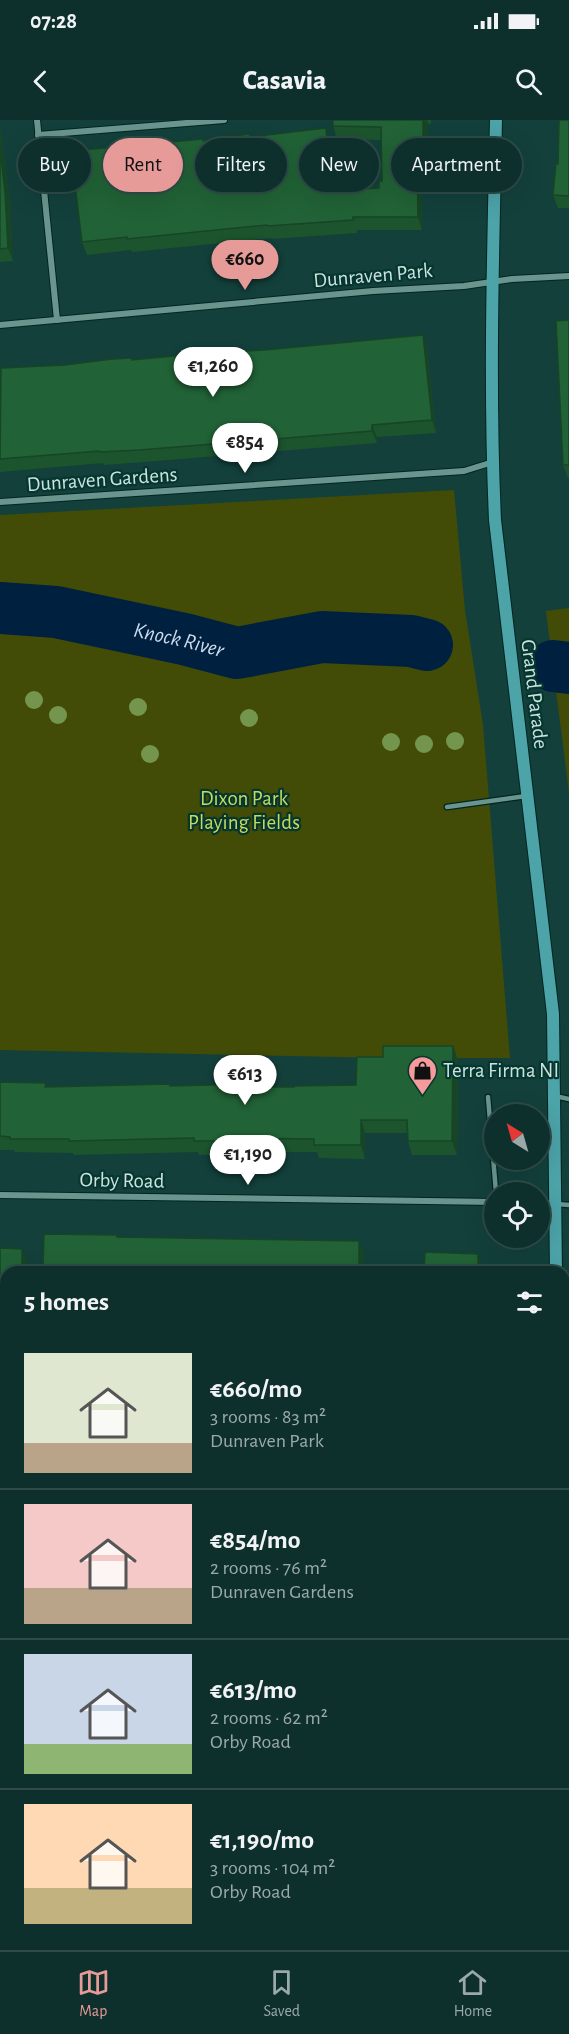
<!DOCTYPE html>
<meta charset="utf-8">
<style>
:root{--surface:#0e302c;--page:#1c3c38;--text:#f1f3f6;--muted:#9ba9a9;--line:#2e4b48;--accent:#e69b98}
body{margin:0;font-family:"Alegreya Sans",sans-serif;background:var(--page);color:var(--text);height:100vh;display:flex;flex-direction:column;font-size:22px;white-space:nowrap}
*{box-sizing:border-box;margin:0}
p{font-size:20px;color:var(--muted)}
.icon{flex:none;width:33px;height:33px;fill:none;stroke:currentColor;stroke-width:2;stroke-linecap:round;stroke-linejoin:round}
.map{position:relative;flex:1;overflow:hidden}
.drawer{position:absolute;left:0px;top:1146px;width:570px;height:684px;display:flex;flex-direction:column;background:var(--surface);border-radius:18px 18px 0 0;box-shadow:0 6px 24px #0002,0 0 0 2px var(--line)}
.drawer>*{flex:none}
.banner{position:absolute;left:18px;top:18px;width:534px;height:54px;display:flex;gap:12px}
.needle{width:39px;rotate:323deg}
.buttons{position:absolute;left:484px;top:984px;display:grid;gap:12px}
.buttons a{display:grid;place-items:center;width:66px;height:66px;border-radius:50%;background:var(--surface);box-shadow:0 6px 24px #0002,0 0 0 2px var(--line);font-size:30px}
.price{position:absolute;translate:-50% -51px;padding:0 14px;border-radius:21px;background:#fff;color:#222;font-size:20px;line-height:39px;filter:drop-shadow(0 2px 3px #0008)}
.price::after{content:'';position:absolute;left:50%;top:36px;width:18px;height:14px;margin-left:-9px;background:inherit;clip-path:polygon(0 0,100% 0,50% 100%)}
.price.current{background:var(--accent);color:#111}
ul{padding:0;list-style:none}
li{display:flex;align-items:center;gap:18px;height:150px;padding:0 24px}
li+li{border-top:2px solid var(--line)}
li span{display:grid;place-items:center;flex:none;width:168px;height:120px;border-radius:0px;color:#555}
li>.icon{margin-inline-start:auto}
span .icon{width:72px;height:72px;fill:#fffc;stroke-width:1}
li b{font-size:26px}
h2{display:flex;justify-content:space-between;align-items:center;height:72px;padding:0 24px;font-size:26px}
.tag{padding:0 21px;border-radius:27px;background:var(--surface);box-shadow:0 6px 24px #0002,0 0 0 2px var(--line);font-size:21px;line-height:54px}
.tag.current{background:var(--accent);color:#111}
.status{display:flex;justify-content:space-between;align-items:center;height:42px;padding:0 30px;background:var(--surface);direction:ltr}
.status svg{height:16px;fill:currentColor}
header{display:flex;justify-content:space-between;align-items:center;height:78px;padding:0 24px;background:var(--surface);font-size:27px;font-weight:800}
.menu{display:flex;justify-content:space-around;align-items:center;height:84px;border-top:2px solid var(--line);background:var(--surface);font-size:16px;color:var(--muted)}
.menu a{display:grid;justify-items:center;gap:3px}
.menu .current{color:var(--accent)}
.map>svg:first-child{display:block}
.park{fill:#424c07}
.lines{fill:none;stroke-linecap:round;stroke-linejoin:round}
.river{stroke:#002040;stroke-width:52}
.lane-casing{stroke:#032521;stroke-width:7}
.street-casing{stroke:#032521;stroke-width:8}
.secondary-casing{stroke:#032521;stroke-width:14}
.lane{stroke:#69958e;stroke-width:4.5}
.street{stroke:#69958e;stroke-width:6}
.secondary{stroke:#4ca3a8;stroke-width:12}
.tree{fill:#74954e}
.wall{fill:#1c542e}
.shaded-wall{fill:#174526}
.building{fill:#216236;stroke:#174526;stroke-width:1.5}
.labels{text-anchor:middle;stroke-width:4.5;stroke-linejoin:round;paint-order:stroke}
.street-label{font-size:21px;fill:#cbe2dd;stroke:#053630}
.park-label{font-size:21px;fill:#c4da5e;stroke:#053630}
.poi-label{font-size:21px;fill:#cbe2dd;stroke:#053630;text-anchor:start}
.water-label{font-size:22px;font-style:italic;fill:#cadaec;stroke:#053630}
</style>
<div class="status"><b>07:28</b><svg viewBox="0 0 49 12"><path d="M0 12V9h3v3zM5 12V6h3v6zM10 12V3h3v9zM15 12V0h3v12zM26 1h20v11H26zM47 4h2v5h-2z"/></svg></div>
<header><svg class="icon" aria-label="back" viewBox="0 0 24 24"><path d="M15 5l-7 7 7 7"/></svg>Casavia<svg class="icon" aria-label="search" viewBox="0 0 24 24"><circle cx="10" cy="10" r="6"/><path d="M15 15l6 6"/></svg></header>
<div class="map">
<svg width="569" height="1830" viewBox="0 0 569 1830">
<rect width="100%" height="100%" fill="#13403b"/>
<g class="park">
<polygon points="454,370 465,490 483,605 510,938 387,938 0,930 0,395"/>
<polygon points="569,488 569,673 546,491"/>
</g>
<g class="lines">
<g class="river">
<path id="s1" d="M0,488L56,492L184,519L237,533L322,517L411,521L427,525"/>
<polyline points="553,546 569,548"/>
</g>
<defs>
<g id="lane">
<polyline points="447,687 526,676"/>
<polyline points="555,976 569,979"/>
<polyline points="488,977 496,1072"/>
<polyline points="557,1084 569,1085"/>
</g>
<g id="street">
<polyline points="37,0 57,200"/>
<polyline points="38,15 224,0"/>
<polyline points="0,205 373,171 464,166 512,159 569,156"/>
<polyline points="0,382 464,351 493,342"/>
<polyline points="0,1075 495,1082"/>
<polyline points="540,1083 555,1084"/>
<polyline points="0,1328 6,1329"/>
<polyline points="0,1675 6,1675"/>
</g>
<g id="secondary">
<path d="M496,0C493,133 489,267 495,400L553,894L556,1152"/>
<polyline points="549,1830 549,1824"/>
</g>
</defs>
<use href="#lane" class="lane-casing"/>
<use href="#street" class="street-casing"/>
<use href="#secondary" class="secondary-casing"/>
<use href="#lane" class="lane"/>
<use href="#street" class="street"/>
<use href="#secondary" class="secondary"/>
</g>
<g class="tree">
<circle cx="34" cy="580" r="9"/>
<circle cx="138" cy="587" r="9"/>
<circle cx="58" cy="595" r="9"/>
<circle cx="249" cy="598" r="9"/>
<circle cx="455" cy="621" r="9"/>
<circle cx="391" cy="622" r="9"/>
<circle cx="424" cy="624" r="9"/>
<circle cx="150" cy="634" r="9"/>
</g>
<g class="wall">
<polygon points="333,0 431,0 431,4 428,4 427,60 422,60 422,110 357,110 357,113 272,119 272,118 132,132 131,130 87,135 82,122 203,21 250,17 331,20 334,71 379,68 382,61 381,20 337,19 333,6"/>
<polygon points="569,0 569,88 558,88 553,75"/>
<polygon points="0,5 10,84 13,141 0,142"/>
<polygon points="569,200 569,358 568,358 563,345"/>
<polygon points="427,228 436,313 377,317 377,323 144,342 104,345 103,343 0,352 0,250 65,245 132,238 132,240"/>
<polygon points="453,926 458,940 457,1035 412,1035 408,1021 407,1013 365,1013 365,1039 319,1038 317,1032 244,1032 244,1034 199,1035 198,1032 74,1035 73,1033 15,1032 14,1030 0,1030 0,962 47,967 171,966 294,967 356,965 383,937"/>
<polygon points="117,1115 118,1117 364,1133 364,1152 45,1152 43,1145"/>
<polygon points="0,1128 27,1141 6,1152 6,1169 0,1168"/>
<rect x="0" y="1244" width="6" height="47"/>
<rect x="0" y="1359" width="6" height="45"/>
<rect x="0" y="1444" width="6" height="91"/>
<polygon points="0,1580 6,1580 6,1628 0,1627"/>
<polygon points="6,1712 6,1757 5,1757 0,1745"/>
</g>
<g class="shaded-wall">
<polygon points="423,0 427,0 428,4 427,60 423,47"/>
<polygon points="0,5 10,84 13,141 8,128 0,29"/>
<polygon points="326,8 331,20 335,84 331,71"/>
<polygon points="417,47 422,60 422,110 418,97"/>
<polygon points="423,215 427,228 436,313 432,300"/>
<polygon points="372,305 377,317 377,323 372,311"/>
<polygon points="453,926 458,940 457,1035 452,1021"/>
<polygon points="361,1000 365,1013 365,1039 361,1025"/>
<polygon points="359,1121 364,1133 364,1152 360,1152 359,1150"/>
<polygon points="22,1129 27,1141 26,1152 22,1152"/>
<polygon points="478,1134 482,1145 482,1152 478,1152"/>
<rect x="70" y="1824" width="4" height="6"/>
<rect x="223" y="1824" width="4" height="6"/>
<polygon points="298,1824 301,1824 302,1830 298,1830"/>
<rect x="471" y="1824" width="4" height="6"/>
</g>
<g class="building">
<polygon points="333,0 423,0 423,47 417,47 418,97 353,97 353,100 268,106 267,105 127,119 127,117 82,122 71,31 203,19 203,21 249,14 250,17 326,8 331,71 379,68 379,61 382,61 381,7 333,6"/>
<polygon points="559,0 569,0 569,76 553,75 556,43 558,44"/>
<polygon points="0,29 5,72 8,128 0,129"/>
<polygon points="569,200 569,345 563,345 556,201"/>
<polygon points="423,215 432,300 372,305 372,311 140,330 100,332 99,331 0,339 1,248 65,245 112,239 132,238 132,240 205,233 265,230"/>
<polygon points="383,926 453,926 452,1021 408,1021 407,1000 361,1000 361,1025 314,1025 314,1019 239,1018 239,1021 194,1021 194,1018 69,1021 69,1019 10,1019 10,1017 0,1016 0,962 46,963 45,967 170,964 170,966 249,964 249,967 294,967 294,966 356,965 357,937 383,937"/>
<polygon points="44,1114 117,1115 117,1117 359,1121 359,1150 43,1145"/>
<polygon points="0,1128 22,1129 22,1152 6,1152 6,1156 0,1156"/>
<polygon points="425,1132 478,1134 478,1152 424,1152"/>
<rect x="0" y="1244" width="6" height="35"/>
<rect x="0" y="1359" width="6" height="33"/>
<rect x="0" y="1444" width="6" height="79"/>
<rect x="0" y="1580" width="6" height="35"/>
<rect x="0" y="1712" width="6" height="33"/>
<rect x="21" y="1824" width="49" height="6"/>
<rect x="191" y="1824" width="32" height="6"/>
<rect x="270" y="1824" width="28" height="6"/>
<rect x="417" y="1824" width="54" height="6"/>
</g>
<defs>
<symbol id="shop-pin" viewBox="-11 -11 22 30"><path d="M0 17L-7.5 6A9.5 9.5 0 1 1 7.5 6Z" fill="#f59b9b" stroke="#053630"/><path d="M-5-2.5h2.3a2.7 3.5 0 0 1 5.4 0H5L5.5 6h-11ZM-1.5-2.5h3a1.5 2.3 0 0 0-3 0Z" fill="#111"/></symbol>
</defs>
<g fill-rule="evenodd">
<use href="#shop-pin" x="406" y="934" width="33" height="45"/>
</g>
<g class="labels">
<g class="street-label">
<text transform="translate(373 155) rotate(-5)" y="7">Dunraven Park</text>
<text transform="translate(102 359) rotate(-4)" y="7">Dunraven Gardens</text>
<text transform="translate(535 574) rotate(83)" y="7">Grand Parade</text>
<text transform="translate(122 1060) rotate(1)" y="7">Orby Road</text>
</g>
<g class="park-label">
<text x="244" y="685">Dixon Park<tspan x="244" dy="24">Playing Fields</tspan></text>
</g>
<g class="poi-label">
<text x="443" y="957">Terra Firma NI</text>
</g>
<g class="water-label">
<text dy="8" stroke="none"><textPath href="#s1" startOffset="182">Knock River</textPath></text>
</g>
</g>
</svg>
<div class="buttons">
<a><svg class="needle" viewBox="-14 -14 28 28"><path d="M0-13l5 13h-10z" fill="#e53935"/><path d="M0 13l5-13h-10z" fill="#9ba9a9"/></svg></a>
<a><svg class="icon" aria-label="locate" viewBox="0 0 24 24"><circle cx="12" cy="12" r="6"/><path d="M12 2v4M12 18v4M2 12h4M18 12h4"/></svg></a>
</div>
<b class="price current" style="left:245px;top:171px">€660</b>
<b class="price" style="left:213px;top:278px">€1,260</b>
<b class="price" style="left:245px;top:354px">€854</b>
<b class="price" style="left:245px;top:986px">€613</b>
<b class="price" style="left:248px;top:1066px">€1,190</b>
<div class="banner">
<a class="tag">Buy</a>
<a class="tag current">Rent</a>
<a class="tag">Filters</a>
<a class="tag">New</a>
<a class="tag">Apartment</a>
</div>
<section class="drawer">
<h2>5 homes<svg class="icon" aria-label="filters" viewBox="0 0 24 24"><path d="M4 7h16M4 17h16"/><circle cx="9" cy="7" r="2"/><circle cx="15" cy="17" r="2"/></svg></h2>
<ul>
<li><span style="background:linear-gradient(#dfe7d0 75%,#b9a48a 0)"><svg class="icon" aria-label="home" viewBox="0 0 24 24"><path d="M3 11l9-7 9 7M6 9v11h12V9"/></svg></span><div><b>€660/mo</b><p>3 rooms · 83 m²</p><p>Dunraven Park</p></div></li>
<li><span style="background:linear-gradient(#f6c9c9 70%,#b9a48a 0)"><svg class="icon" aria-label="home" viewBox="0 0 24 24"><path d="M3 11l9-7 9 7M6 9v11h12V9"/></svg></span><div><b>€854/mo</b><p>2 rooms · 76 m²</p><p>Dunraven Gardens</p></div></li>
<li><span style="background:linear-gradient(#c9d6e8 75%,#8fb573 0)"><svg class="icon" aria-label="home" viewBox="0 0 24 24"><path d="M3 11l9-7 9 7M6 9v11h12V9"/></svg></span><div><b>€613/mo</b><p>2 rooms · 62 m²</p><p>Orby Road</p></div></li>
<li><span style="background:linear-gradient(#ffd9b3 70%,#c2b280 0)"><svg class="icon" aria-label="home" viewBox="0 0 24 24"><path d="M3 11l9-7 9 7M6 9v11h12V9"/></svg></span><div><b>€1,190/mo</b><p>3 rooms · 104 m²</p><p>Orby Road</p></div></li>
</ul>
</section>
</div>
<nav class="menu">
<a class="current"><svg class="icon" aria-label="map" viewBox="0 0 24 24"><path d="M3 6l6-2 6 2 6-2v14l-6 2-6-2-6 2zM9 4v14M15 6v14"/></svg>Map</a>
<a><svg class="icon" aria-label="saved" viewBox="0 0 24 24"><path d="M7 4h10v16l-5-4-5 4z"/></svg>Saved</a>
<a><svg class="icon" aria-label="home" viewBox="0 0 24 24"><path d="M3 11l9-7 9 7M6 9v11h12V9"/></svg>Home</a>
</nav>
